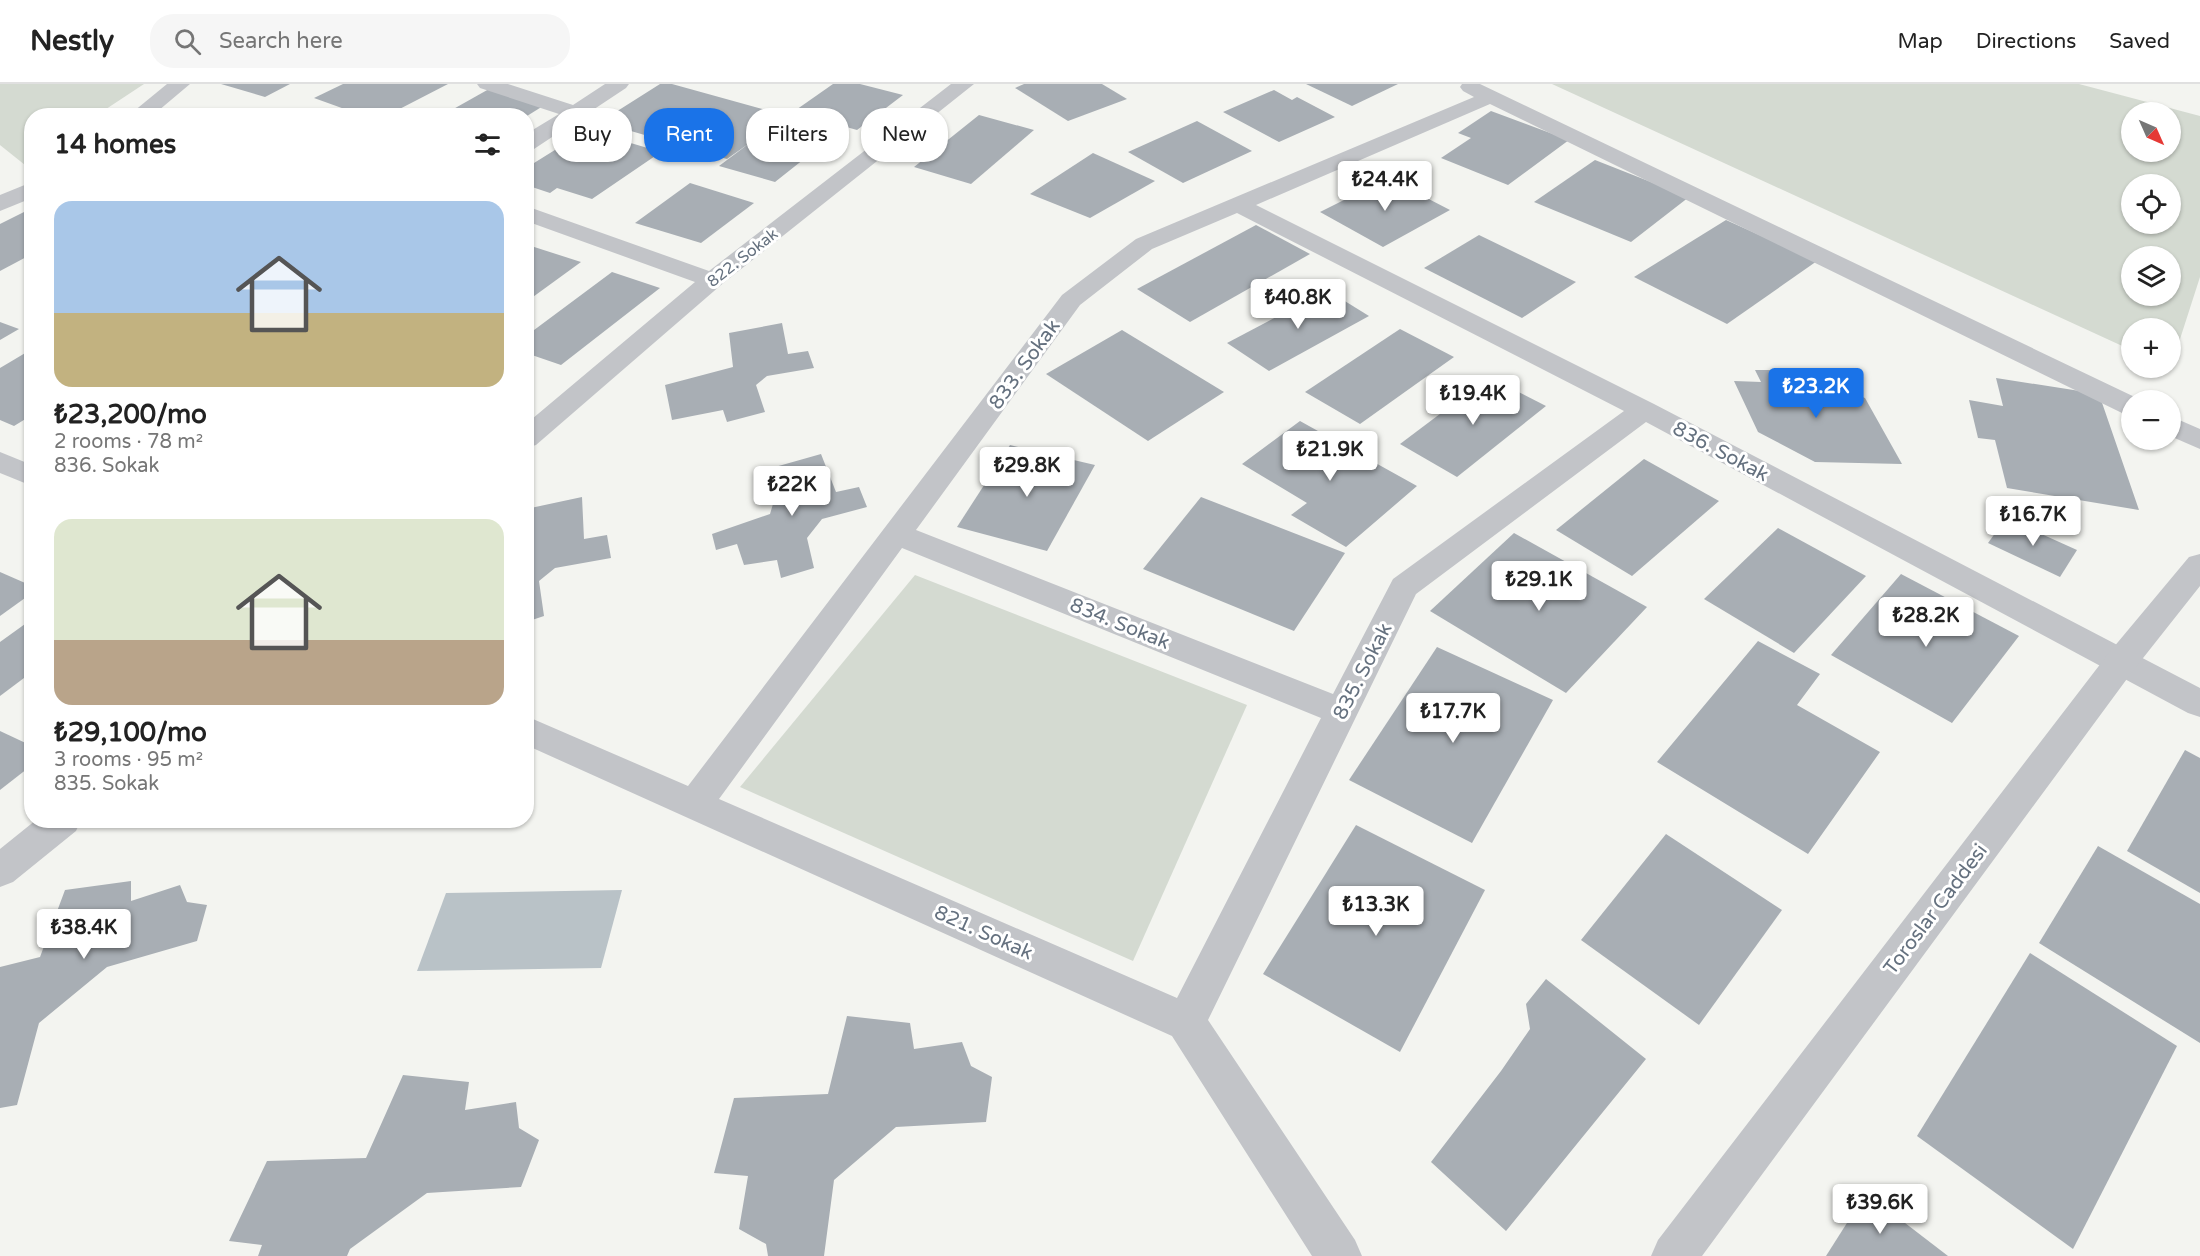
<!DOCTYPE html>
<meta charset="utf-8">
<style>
:root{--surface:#fff;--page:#f6f6f6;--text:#222;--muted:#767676;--line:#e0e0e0;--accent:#1a73e8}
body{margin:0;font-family:"Varela Round",sans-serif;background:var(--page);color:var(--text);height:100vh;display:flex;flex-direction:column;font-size:22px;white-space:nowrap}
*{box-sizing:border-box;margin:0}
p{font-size:20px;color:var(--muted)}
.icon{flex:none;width:33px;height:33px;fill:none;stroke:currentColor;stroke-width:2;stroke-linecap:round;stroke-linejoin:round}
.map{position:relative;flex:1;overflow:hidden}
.sheet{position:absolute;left:24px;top:24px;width:510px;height:720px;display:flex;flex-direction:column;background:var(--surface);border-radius:24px;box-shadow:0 2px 4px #0004}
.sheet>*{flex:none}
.hud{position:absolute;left:552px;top:24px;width:570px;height:54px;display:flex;gap:12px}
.needle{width:39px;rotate:135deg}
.buttons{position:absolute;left:2121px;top:18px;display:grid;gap:12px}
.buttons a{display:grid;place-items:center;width:60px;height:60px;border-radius:50%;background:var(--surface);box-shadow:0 2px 4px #0004;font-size:30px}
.price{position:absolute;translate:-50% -51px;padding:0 14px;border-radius:6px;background:#fff;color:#222;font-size:20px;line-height:39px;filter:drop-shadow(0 2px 3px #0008)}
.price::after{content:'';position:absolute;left:50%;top:36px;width:18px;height:14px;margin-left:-9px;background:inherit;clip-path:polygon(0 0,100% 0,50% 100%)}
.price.selected{background:var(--accent);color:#fff}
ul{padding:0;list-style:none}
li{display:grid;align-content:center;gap:12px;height:318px;padding:0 30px}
li span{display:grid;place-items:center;height:186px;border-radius:18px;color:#555}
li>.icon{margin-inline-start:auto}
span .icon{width:108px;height:108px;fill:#fffc;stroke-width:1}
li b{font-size:26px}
h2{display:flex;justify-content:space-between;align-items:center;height:72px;padding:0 30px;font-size:26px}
.tag{padding:0 21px;border-radius:24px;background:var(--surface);box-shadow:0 2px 4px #0004;font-size:21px;line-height:54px}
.tag.selected{background:var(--accent);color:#fff}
header{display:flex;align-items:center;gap:36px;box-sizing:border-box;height:84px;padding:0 30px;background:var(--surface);border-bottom:2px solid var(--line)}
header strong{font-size:28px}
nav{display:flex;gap:33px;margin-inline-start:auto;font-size:21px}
.search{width:420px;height:54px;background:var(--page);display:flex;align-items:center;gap:15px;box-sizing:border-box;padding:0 21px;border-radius:24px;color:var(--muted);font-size:22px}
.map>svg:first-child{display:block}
.green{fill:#d4dad1;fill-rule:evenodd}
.water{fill:#b9c2c7}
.building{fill:#a8aeb4}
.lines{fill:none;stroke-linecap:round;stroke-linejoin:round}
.minor{fill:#c2c4c8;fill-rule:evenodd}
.tertiary{fill:#c2c4c8;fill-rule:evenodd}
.labels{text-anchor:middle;stroke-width:6;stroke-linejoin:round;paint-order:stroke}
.far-street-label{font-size:16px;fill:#65717f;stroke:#fff}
.street-label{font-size:20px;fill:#65717f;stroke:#fff}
</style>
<header>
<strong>Nestly</strong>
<div class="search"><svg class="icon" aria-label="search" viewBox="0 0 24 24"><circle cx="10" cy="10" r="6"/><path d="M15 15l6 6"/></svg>Search here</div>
<nav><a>Map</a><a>Directions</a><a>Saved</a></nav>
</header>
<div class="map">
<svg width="2200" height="1172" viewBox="0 0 2200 1172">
<rect width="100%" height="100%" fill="#f3f4f0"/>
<g class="green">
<polygon points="0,0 144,0 97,31 32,32 31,76 25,81 0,61"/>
<path d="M1552,0H2079L2200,32V193L2171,283L2170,244H2132L2131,266ZM2132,28H2170V68H2132ZM2132,100H2170V140H2132ZM2132,172H2170V212H2132Z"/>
<polygon points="915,491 1247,621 1133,877 740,703"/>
</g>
<polygon class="water" points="622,806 601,884 417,887 446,809"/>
<g class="building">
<polygon points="221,0 290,0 265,13"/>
<polygon points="343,0 448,0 386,32 364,32 314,14"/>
<polygon points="660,0 672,0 787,32 768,46 823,60 775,98 719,82 751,58 727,75 600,38"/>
<polygon points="833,0 860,0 903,11 857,46 793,28"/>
<polygon points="1024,0 1102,0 1127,15 1068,37 1015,4"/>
<polygon points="1306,0 1398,0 1352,22"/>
<polygon points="489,5 543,22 527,32 441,32"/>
<polygon points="1274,6 1292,16 1297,13 1335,33 1279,58 1223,28"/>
<polygon points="1491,27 1569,56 1508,101 1441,74 1471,54 1458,49"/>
<polygon points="979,31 1034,46 971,100 914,83"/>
<polygon points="1197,37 1252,67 1183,99 1128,68"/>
<polygon points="587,46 661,68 592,115 557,104 550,109 526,101 526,84"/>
<polygon points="1093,69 1155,97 1090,134 1030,110"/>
<polygon points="1595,76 1689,113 1631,158 1534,118"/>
<polygon points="1388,94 1450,126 1383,163 1320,128"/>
<polygon points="690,99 754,119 701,159 635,139"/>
<polygon points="32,124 32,170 0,187 0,140"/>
<polygon points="1726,136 1817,177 1727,240 1634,193"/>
<polygon points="1256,141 1310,170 1190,238 1137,205"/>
<polygon points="1479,151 1576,198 1522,234 1424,184"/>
<polygon points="528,161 581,178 526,218 526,162"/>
<polygon points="612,188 660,204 561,281 526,269 526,252"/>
<polygon points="1327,206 1369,232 1269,287 1227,259"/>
<polygon points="0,238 19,245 0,256"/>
<polygon points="782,239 788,270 808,267 814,284 767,292 756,301 765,328 727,338 723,326 672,336 665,301 733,283 729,249"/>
<polygon points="1400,245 1454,273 1360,340 1305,308"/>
<polygon points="1122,246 1224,308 1148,357 1046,290"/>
<polygon points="32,265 32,331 14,342 0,336 0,284"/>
<polygon points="1755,286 1802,286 1808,298 1827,299 1865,314 1902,380 1815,378 1758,348 1734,297 1761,298"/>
<polygon points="1489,293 1546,322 1457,393 1400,360"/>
<polygon points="1996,294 2099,310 2139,426 2007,404 1995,356 1978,354 1969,316 2003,322"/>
<polygon points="1300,337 1417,402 1346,463 1291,431 1307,419 1242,380"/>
<polygon points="1010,361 1095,381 1047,467 957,443"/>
<polygon points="821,370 836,408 859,403 867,423 822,435 807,454 814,484 781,494 777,476 744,481 737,460 716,466 712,450 770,430 776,410 775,383"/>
<polygon points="1644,375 1719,417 1632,492 1556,446"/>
<polygon points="582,413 584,455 607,451 611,474 555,484 539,497 544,532 526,538 526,425"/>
<polygon points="1201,413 1345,469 1294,547 1143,485"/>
<polygon points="2006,434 2077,466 2060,493 1988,459"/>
<polygon points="1778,444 1866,492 1794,569 1704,515"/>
<polygon points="1514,449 1647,523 1566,609 1430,527"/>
<polygon points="0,488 32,502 32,509 0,532"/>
<polygon points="1901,490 2019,552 1952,639 1831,571"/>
<polygon points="32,535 32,588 0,612 0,558"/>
<polygon points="1758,557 1820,590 1797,621 1880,668 1808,770 1657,678"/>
<polygon points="1437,563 1553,616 1472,759 1349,696"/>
<polygon points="0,647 32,662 32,681 0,706"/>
<polygon points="2185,666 2200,674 2200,809 2127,767"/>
<polygon points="1356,741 1485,806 1400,968 1263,890"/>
<polygon points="1666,750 1782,826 1699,941 1581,856"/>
<polygon points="2098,762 2200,820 2200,959 2039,859"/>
<polygon points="131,797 131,817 180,801 187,818 207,821 197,857 107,883 39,939 17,1021 0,1024 0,883 40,873 65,806"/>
<polygon points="2030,869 2177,962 2073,1165 1917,1052"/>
<polygon points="1546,895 1646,975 1506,1147 1431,1078 1501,987 1530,945 1526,920"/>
<polygon points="847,932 910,939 914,965 962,958 971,982 992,993 986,1038 896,1043 834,1096 824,1172 768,1172 766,1160 739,1145 748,1092 714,1089 734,1014 828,1010"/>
<polygon points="403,991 469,998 465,1026 516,1018 519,1044 539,1056 521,1103 427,1109 350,1165 347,1172 258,1172 262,1161 229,1157 267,1077 366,1074"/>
<polygon points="1866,1109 1948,1172 1826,1172"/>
</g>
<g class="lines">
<g class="minor">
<polygon points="167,0 190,0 152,32 128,32"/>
<polygon points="477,0 508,0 573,21 605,0 629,0 626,4 534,65 526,66 526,50 559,30 480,4"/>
<polygon points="951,0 974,0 721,201 536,361 526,364 526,340 695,198 526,137 526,122 709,187"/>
<path d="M1462,0H1480L2141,316H2132V331L2122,329L1490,20L1256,121L1654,320L2200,604V633L2188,629L1646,338L1416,510L1208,936L1355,1156L1362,1172H1312L1172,952L526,661V632L688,702L1062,211L1136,155L1474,13L1463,7L1460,3ZM1237,129L1624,327L1393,495L1333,610L916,446L1080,221L1152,165ZM902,464L1321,634L1177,914L719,715Z"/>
<polygon points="32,98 32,114 0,127 0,111"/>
<polygon points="2170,332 2200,345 2200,365 2170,352"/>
<polygon points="0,368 32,381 32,402 0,389"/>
<polygon points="36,736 81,736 76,747 13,798 0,803 0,765"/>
</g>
<polygon class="tertiary" points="2200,470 2200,502 2132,588 1702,1172 1651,1172 1658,1156 2108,570 2189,473"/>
</g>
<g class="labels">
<g class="far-street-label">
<text transform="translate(742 173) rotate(-38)" y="6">822. Sokak</text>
</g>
<g class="street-label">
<text transform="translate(1024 280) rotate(-54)" y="7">833. Sokak</text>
<text transform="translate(1721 367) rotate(28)" y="7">836. Sokak</text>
<text transform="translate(1120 539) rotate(22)" y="7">834. Sokak</text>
<text transform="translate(1362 587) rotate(-63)" y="7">835. Sokak</text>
<text transform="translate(1935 825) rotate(-53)" y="7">Toroslar Caddesi</text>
<text transform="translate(984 848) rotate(24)" y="7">821. Sokak</text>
</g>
</g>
</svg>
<div class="buttons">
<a><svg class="needle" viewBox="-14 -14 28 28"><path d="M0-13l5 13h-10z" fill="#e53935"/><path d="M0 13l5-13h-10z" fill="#767676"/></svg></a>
<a><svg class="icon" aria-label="locate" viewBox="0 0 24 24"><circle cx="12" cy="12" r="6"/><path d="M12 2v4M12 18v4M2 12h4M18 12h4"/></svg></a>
<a><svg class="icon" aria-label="layers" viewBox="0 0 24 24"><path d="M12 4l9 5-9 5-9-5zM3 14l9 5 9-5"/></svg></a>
<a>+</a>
<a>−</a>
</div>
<b class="price" style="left:1385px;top:128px">₺24.4K</b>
<b class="price" style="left:1298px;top:246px">₺40.8K</b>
<b class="price selected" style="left:1816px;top:335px">₺23.2K</b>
<b class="price" style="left:1473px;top:342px">₺19.4K</b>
<b class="price" style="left:1330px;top:398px">₺21.9K</b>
<b class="price" style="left:1027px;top:414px">₺29.8K</b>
<b class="price" style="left:792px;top:433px">₺22K</b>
<b class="price" style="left:2033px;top:463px">₺16.7K</b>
<b class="price" style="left:1539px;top:528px">₺29.1K</b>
<b class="price" style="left:1926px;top:564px">₺28.2K</b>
<b class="price" style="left:1453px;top:660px">₺17.7K</b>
<b class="price" style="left:1376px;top:853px">₺13.3K</b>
<b class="price" style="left:84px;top:876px">₺38.4K</b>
<b class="price" style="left:1880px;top:1151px">₺39.6K</b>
<div class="hud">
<a class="tag">Buy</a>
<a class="tag selected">Rent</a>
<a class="tag">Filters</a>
<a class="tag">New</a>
</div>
<section class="sheet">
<h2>14 homes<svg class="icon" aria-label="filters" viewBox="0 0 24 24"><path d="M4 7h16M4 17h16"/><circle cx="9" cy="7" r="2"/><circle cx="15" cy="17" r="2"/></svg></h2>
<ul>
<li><span style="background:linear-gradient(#a9c7e8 60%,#c2b280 0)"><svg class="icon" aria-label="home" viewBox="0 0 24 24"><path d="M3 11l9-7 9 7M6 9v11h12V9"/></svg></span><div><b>₺23,200/mo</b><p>2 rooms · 78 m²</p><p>836. Sokak</p></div></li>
<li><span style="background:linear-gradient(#dfe7d0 65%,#b9a48a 0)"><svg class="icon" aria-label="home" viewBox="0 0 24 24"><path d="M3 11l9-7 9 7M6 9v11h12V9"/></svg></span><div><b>₺29,100/mo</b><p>3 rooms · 95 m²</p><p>835. Sokak</p></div></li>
</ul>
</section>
</div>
